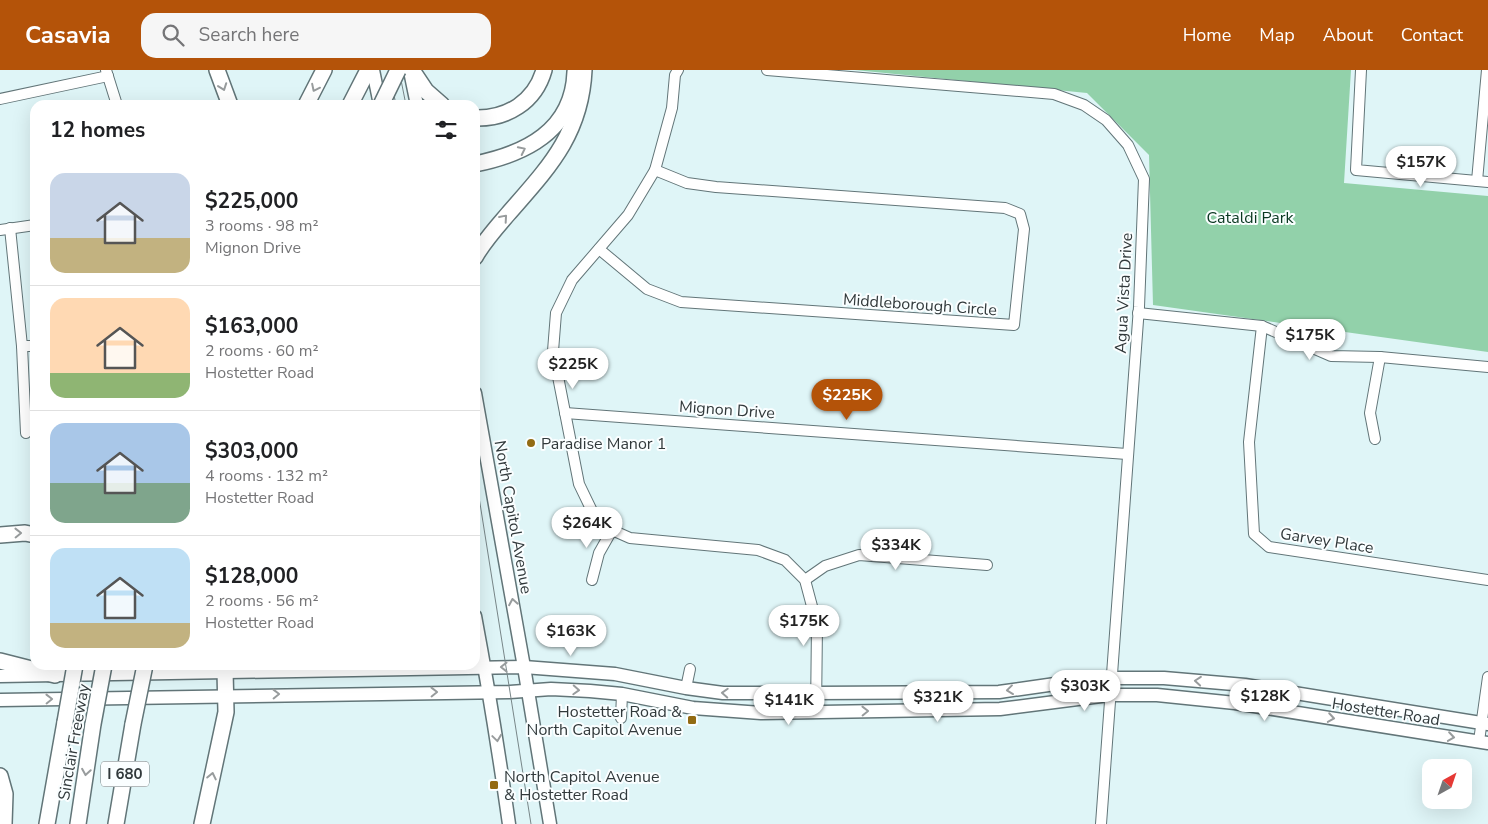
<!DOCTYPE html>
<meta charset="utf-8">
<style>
:root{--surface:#fff;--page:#f6f6f6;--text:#202124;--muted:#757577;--line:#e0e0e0;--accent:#b45309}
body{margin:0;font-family:"Nunito Sans",sans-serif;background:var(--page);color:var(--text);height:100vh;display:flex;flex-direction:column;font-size:19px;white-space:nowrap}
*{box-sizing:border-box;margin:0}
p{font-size:16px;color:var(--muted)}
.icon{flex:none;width:28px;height:28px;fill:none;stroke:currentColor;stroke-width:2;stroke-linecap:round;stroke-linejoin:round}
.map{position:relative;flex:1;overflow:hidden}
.details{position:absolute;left:30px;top:30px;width:450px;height:570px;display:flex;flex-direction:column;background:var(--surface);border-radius:15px;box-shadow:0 5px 20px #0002}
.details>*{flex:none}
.needle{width:32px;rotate:40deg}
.buttons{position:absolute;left:1422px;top:689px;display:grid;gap:10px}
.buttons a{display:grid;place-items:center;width:50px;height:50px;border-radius:10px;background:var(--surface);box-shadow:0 5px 20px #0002;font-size:25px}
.price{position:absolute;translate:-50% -42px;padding:0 11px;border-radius:18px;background:#fff;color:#222;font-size:16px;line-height:32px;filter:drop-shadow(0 1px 2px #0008)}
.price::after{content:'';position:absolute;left:50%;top:30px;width:15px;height:11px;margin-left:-8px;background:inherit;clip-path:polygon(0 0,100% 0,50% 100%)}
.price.on{background:var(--accent);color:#fff}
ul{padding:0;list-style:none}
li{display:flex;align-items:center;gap:15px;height:125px;padding:0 20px}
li+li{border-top:1px solid var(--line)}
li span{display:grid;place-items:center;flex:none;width:140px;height:100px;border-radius:15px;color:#555}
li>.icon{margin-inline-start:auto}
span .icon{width:60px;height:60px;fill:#fffc;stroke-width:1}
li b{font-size:21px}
h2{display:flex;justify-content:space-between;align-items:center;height:60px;padding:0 20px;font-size:21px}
header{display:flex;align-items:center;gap:30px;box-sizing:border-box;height:70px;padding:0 25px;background:var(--accent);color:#fff}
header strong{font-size:24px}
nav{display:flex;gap:28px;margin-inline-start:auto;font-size:18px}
.search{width:350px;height:45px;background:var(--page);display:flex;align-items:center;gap:12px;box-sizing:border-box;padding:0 18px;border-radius:15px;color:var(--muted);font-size:19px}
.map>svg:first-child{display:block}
.green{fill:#92d1aa}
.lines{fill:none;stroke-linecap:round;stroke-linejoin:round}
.minor-casing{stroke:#627578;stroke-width:12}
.major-casing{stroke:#627578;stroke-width:15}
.highway-casing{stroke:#627578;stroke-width:18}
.minor{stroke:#fff;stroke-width:10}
.major{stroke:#fff;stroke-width:12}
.highway{stroke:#fff;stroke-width:15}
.tram{stroke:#788688;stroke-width:1}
.highway-bridge-casing{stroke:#627578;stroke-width:18;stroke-linecap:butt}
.highway-bridge{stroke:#fff;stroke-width:15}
.oneway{stroke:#989c9d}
.poi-dot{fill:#926b13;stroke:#fafeff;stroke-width:2}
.labels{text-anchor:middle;stroke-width:4;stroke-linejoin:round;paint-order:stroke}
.shield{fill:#fafeff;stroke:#6d7476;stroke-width:1}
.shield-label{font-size:15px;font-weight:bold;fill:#31393b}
.park-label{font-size:16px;fill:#0a3821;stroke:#fafeff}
.street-label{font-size:16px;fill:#31393b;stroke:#fafeff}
.poi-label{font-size:16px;fill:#31393b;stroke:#fafeff;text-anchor:start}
</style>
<header>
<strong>Casavia</strong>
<div class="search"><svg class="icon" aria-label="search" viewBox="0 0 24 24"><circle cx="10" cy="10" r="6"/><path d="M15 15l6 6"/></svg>Search here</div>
<nav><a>Home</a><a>Map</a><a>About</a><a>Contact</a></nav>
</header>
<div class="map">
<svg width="1488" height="754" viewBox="0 0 1488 754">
<rect width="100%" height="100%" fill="#dff5f7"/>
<polygon class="green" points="855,0 1351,0 1344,113 1488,126 1488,282 1153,235 1149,85 1087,23"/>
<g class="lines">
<defs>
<g id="minor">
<polyline points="106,0 117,35"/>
<polyline points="678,0 675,5 672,38 655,100 628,145 572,210 556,243 553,281 579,414 593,443 612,460 630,468 758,480 785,490 805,510 817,555 816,642"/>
<polyline points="767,0 1054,24 1084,35 1106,50 1128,75 1144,109 1139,237 1101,754"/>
<polyline points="1361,0 1356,100 1488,112"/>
<polyline points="0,29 108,6"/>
<polyline points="1477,111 1487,0"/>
<polyline points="10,158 22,276 26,363"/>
<polyline points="0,160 35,155"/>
<polyline points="599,179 647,219 681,232 1014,255 1024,159 1020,144 1005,138 716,117 687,113 655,100"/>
<polyline points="1138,243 1262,256 1331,286 1380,287 1488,297"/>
<polyline points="1262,256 1249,372 1254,464 1269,477 1488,510"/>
<polyline points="22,276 35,276"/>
<polyline points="565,343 1127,384"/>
<polyline points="1375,369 1370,343 1380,287"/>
<polyline points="592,510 599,483 612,460"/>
<polyline points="805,510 825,496 859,485 987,495"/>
<polyline points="686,618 690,599"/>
<polyline points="621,648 622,624"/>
<polyline points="1479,671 1488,607"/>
</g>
<g id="major">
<polyline points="373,0 380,35"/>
<polyline points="410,1 417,35"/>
<polyline points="475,323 524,597 550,754"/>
<path d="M475,546C488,615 499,684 509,754"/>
<polyline points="0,606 524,597 615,604 686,618 723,623 816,623 999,622 1097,608 1164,608 1245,615 1488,654"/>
<polyline points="0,630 510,622 551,619 590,621 622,624 693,638 761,643 1000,639 1109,625 1157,625 1235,633 1488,673"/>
</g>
<g id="highway">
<polyline points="217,0 230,35"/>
<polyline points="412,0 426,21 442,35"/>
<polyline points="306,35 324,0"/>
<polyline points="350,35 368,0"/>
<path d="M475,48C507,49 535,32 544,0"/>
<path d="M475,94C525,84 573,61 575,2"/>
<path d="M475,187C484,171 496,158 508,144C548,98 581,65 584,0"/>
<polyline points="0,465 25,463 35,465"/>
<polyline points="0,591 55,605"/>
<polyline points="0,706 5,724 4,754"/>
<polyline points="47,754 65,652"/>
<polyline points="78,754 93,654"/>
<polyline points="116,754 133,654"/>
<polyline points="202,754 226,642 225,601"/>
</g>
</defs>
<use href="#minor" class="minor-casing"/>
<use href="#major" class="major-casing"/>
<use href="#highway" class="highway-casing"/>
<use href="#minor" class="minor"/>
<use href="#major" class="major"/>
<use href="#highway" class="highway"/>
<g class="tram">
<polyline points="389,0 396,35"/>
<polyline points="399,0 406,35"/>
<polyline points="475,402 531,754"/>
</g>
<defs>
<g id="highway-bridge">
<polyline points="381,35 398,0"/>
<polyline points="65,652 75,595"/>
<polyline points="93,654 104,595"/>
<polyline points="133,654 145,595"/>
</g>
</defs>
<use href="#highway-bridge" class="highway-bridge-casing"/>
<use href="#highway-bridge" class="highway-bridge"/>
</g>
<defs><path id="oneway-chevron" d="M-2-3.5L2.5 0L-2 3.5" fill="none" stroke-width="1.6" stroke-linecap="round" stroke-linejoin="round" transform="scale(1.25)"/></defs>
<g class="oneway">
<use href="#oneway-chevron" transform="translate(223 17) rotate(70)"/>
<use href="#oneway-chevron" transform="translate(315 18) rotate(116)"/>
<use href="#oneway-chevron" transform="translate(522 80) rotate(-26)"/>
<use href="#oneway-chevron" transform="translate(504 148) rotate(-49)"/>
<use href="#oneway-chevron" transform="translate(18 463) rotate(-1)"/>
<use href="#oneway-chevron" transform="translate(513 532) rotate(-100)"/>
<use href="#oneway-chevron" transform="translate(504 597) rotate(-180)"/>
<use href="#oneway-chevron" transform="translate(1198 611) rotate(-175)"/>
<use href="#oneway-chevron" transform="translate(576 620) rotate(3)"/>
<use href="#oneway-chevron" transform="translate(1010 620) rotate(173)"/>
<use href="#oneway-chevron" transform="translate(434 622) rotate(-1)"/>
<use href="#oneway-chevron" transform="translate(725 623) rotate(-177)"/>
<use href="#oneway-chevron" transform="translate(276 624) rotate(-1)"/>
<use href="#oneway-chevron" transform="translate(49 629) rotate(-1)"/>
<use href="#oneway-chevron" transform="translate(865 641) rotate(-1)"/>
<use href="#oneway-chevron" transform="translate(1331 648) rotate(9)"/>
<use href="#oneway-chevron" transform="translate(1451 667) rotate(8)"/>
<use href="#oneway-chevron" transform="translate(497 668) rotate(82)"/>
<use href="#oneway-chevron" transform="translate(86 702) rotate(99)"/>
<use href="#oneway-chevron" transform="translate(212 706) rotate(-78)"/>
</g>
<g class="poi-dot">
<circle cx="531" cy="373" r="5"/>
<rect x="687" y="645" width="10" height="10" rx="2.5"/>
<rect x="489" y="710" width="10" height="10" rx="2.5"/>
</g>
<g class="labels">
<rect class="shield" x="101" y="691.5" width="48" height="25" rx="4"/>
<g class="shield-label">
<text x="125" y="709">I 680</text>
</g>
<g class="park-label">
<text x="1250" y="153">Cataldi Park</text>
</g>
<g class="street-label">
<text transform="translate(1123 223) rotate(-87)" y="6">Agua Vista Drive</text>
<text transform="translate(920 234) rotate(4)" y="6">Middleborough Circle</text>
<text transform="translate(727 339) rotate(4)" y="6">Mignon Drive</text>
<text transform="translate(514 447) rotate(80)" y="6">North Capitol Avenue</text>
<text transform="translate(1327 470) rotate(9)" y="6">Garvey Place</text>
<text transform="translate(1386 641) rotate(9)" y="6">Hostetter Road</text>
<text transform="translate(73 672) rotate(-80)" y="6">Sinclair Freeway</text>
</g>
<g class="poi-label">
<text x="541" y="379">Paradise Manor 1</text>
<text x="682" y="647" text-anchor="end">Hostetter Road &amp;<tspan x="682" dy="18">North Capitol Avenue</tspan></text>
<text x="504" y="712">North Capitol Avenue<tspan x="504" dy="18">&amp; Hostetter Road</tspan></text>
</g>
</g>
</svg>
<div class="buttons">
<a><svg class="needle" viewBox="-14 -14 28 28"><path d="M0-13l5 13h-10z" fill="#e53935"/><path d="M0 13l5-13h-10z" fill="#757577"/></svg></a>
</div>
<b class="price" style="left:1421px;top:118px">$157K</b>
<b class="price" style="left:1310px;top:291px">$175K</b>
<b class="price" style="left:573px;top:320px">$225K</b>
<b class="price on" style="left:847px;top:351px">$225K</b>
<b class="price" style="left:587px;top:479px">$264K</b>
<b class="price" style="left:896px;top:501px">$334K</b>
<b class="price" style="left:804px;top:577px">$175K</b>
<b class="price" style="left:571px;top:587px">$163K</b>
<b class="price" style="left:1085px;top:642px">$303K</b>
<b class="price" style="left:1265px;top:652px">$128K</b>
<b class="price" style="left:938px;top:653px">$321K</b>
<b class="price" style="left:789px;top:656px">$141K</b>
<section class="details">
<h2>12 homes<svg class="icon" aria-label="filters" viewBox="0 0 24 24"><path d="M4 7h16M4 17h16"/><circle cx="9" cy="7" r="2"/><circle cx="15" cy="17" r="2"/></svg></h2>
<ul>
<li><span style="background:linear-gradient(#c9d6e8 65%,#c2b280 0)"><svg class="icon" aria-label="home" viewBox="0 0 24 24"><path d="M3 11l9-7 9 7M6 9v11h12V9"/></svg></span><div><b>$225,000</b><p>3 rooms · 98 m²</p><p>Mignon Drive</p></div></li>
<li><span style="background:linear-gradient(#ffd9b3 75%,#8fb573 0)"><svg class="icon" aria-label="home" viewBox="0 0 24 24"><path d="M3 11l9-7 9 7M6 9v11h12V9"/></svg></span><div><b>$163,000</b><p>2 rooms · 60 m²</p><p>Hostetter Road</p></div></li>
<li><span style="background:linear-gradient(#a9c7e8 60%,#7fa58c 0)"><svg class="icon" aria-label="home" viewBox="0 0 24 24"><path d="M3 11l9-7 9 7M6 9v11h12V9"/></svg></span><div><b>$303,000</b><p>4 rooms · 132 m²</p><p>Hostetter Road</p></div></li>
<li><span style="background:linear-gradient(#bfe0f5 75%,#c2b280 0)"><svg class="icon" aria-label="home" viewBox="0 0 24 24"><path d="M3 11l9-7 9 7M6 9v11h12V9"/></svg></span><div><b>$128,000</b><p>2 rooms · 56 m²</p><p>Hostetter Road</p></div></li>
</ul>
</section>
</div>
